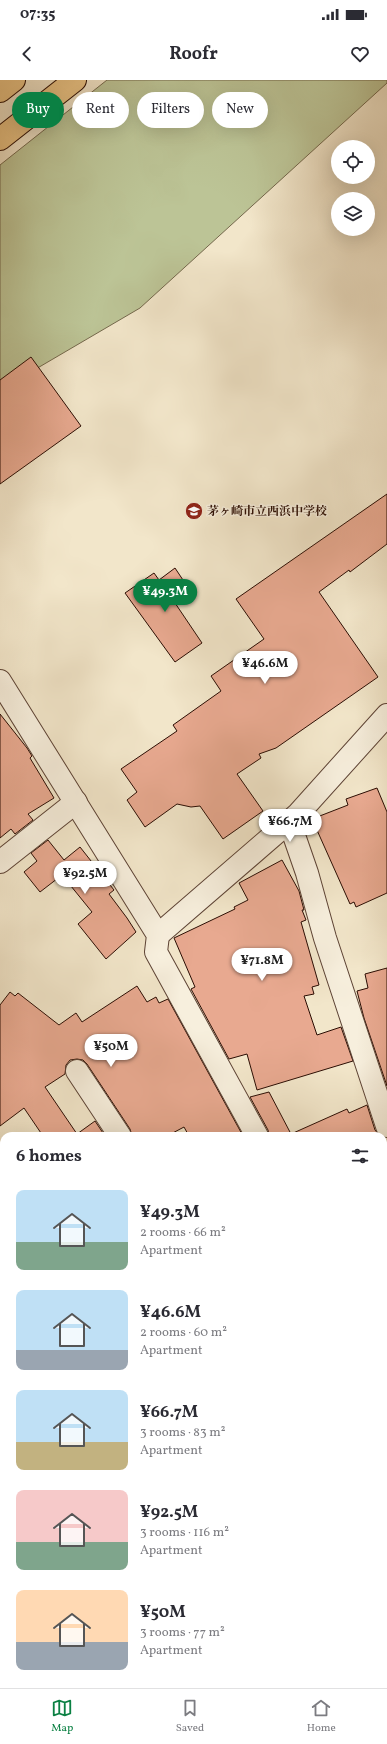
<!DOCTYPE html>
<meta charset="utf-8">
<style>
:root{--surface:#fff;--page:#f7f7f7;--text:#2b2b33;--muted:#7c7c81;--line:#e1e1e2;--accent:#0b8043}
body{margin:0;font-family:Vollkorn,"Noto Serif JP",serif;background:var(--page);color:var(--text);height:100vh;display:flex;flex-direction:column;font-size:15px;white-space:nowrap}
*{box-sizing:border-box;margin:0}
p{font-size:13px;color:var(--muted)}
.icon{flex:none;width:22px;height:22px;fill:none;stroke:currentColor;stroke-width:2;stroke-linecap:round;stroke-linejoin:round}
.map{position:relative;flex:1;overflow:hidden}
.panel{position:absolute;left:0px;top:1052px;width:387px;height:556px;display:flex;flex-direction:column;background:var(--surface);border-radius:12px 12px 0 0;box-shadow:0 4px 16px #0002}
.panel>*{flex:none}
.top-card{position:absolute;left:12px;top:12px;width:363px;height:36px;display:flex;gap:8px}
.controls{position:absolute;left:331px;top:60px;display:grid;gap:8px}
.controls a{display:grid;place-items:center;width:44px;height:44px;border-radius:50%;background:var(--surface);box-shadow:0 4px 16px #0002;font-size:20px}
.price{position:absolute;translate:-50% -34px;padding:0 9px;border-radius:14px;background:#fff;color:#222;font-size:13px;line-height:26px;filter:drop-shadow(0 1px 2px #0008)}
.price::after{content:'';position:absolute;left:50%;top:24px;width:12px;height:9px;margin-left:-6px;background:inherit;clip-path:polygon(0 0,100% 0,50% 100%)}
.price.active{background:var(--accent);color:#fff}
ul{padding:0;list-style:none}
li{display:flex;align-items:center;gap:12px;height:100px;padding:0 16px}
li span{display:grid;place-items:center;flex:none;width:112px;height:80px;border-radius:8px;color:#555}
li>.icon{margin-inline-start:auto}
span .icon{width:48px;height:48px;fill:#fffc;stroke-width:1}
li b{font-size:17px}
h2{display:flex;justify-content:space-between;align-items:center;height:48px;padding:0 16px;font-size:17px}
.chip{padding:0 14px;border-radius:18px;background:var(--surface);box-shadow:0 4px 16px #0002;font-size:14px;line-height:36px}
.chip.active{background:var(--accent);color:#fff}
.status{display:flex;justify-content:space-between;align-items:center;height:28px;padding:0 20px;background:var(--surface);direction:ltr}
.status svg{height:11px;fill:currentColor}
header{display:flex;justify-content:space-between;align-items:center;height:52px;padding:0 16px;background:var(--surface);font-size:18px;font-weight:700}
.menu{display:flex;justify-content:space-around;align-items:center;height:56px;border-top:1px solid var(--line);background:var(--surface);font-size:11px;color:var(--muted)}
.menu a{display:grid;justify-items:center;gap:2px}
.menu .active{color:var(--accent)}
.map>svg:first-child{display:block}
.green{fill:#bcc496;stroke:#74684c}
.building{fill:#e8a990;stroke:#2b0d03}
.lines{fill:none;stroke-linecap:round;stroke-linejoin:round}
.minor-casing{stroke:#5d4335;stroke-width:24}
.highway-casing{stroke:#2b0d03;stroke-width:24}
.minor{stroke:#f7efdd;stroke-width:22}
.highway{stroke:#e9c385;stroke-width:22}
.labels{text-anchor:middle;stroke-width:3;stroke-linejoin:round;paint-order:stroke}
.poi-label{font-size:12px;font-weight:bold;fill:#2b0d03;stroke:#f7efdd;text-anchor:start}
</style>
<div class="status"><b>07:35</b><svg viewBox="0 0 49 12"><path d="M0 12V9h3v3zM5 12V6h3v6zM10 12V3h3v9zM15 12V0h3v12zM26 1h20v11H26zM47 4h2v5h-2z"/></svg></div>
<header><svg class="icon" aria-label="back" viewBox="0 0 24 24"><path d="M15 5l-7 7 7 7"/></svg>Roofr<svg class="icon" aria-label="heart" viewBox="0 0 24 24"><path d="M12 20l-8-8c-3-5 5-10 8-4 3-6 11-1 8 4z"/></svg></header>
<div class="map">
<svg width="387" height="1608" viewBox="0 0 387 1608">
<rect width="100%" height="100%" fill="#f2e6ca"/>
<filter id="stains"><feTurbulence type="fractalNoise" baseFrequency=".005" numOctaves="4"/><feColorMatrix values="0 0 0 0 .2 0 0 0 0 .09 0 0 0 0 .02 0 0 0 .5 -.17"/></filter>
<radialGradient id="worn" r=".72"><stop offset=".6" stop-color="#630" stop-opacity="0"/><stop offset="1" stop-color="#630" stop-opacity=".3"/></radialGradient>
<polygon class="green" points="107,0 387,0 387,3 140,228 0,310 0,85"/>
<g class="building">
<polygon points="31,277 81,346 0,404 0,300"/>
<polygon points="387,414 387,464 350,492 349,490 319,512 378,597 276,668 259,674 261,678 237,694 263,731 223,759 200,726 191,727 177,724 145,747 127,720 137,712 121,689 177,651 173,645 221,611 211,596 264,559 236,519"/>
<polygon points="175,488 189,509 173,520 202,563 175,582 125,513 154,493 159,500"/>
<polygon points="0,634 27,668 32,676 30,678 54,718 28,734 33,740 15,754 11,749 0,758"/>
<polygon points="377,708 387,732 387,813 356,827 354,822 350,824 312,739 348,725 346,719"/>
<polygon points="48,760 64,780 80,767 114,810 109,814 127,838 136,852 106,879 78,844 92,832 62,795 40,812 24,792 37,781 31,773"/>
<polygon points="282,780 299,811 304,830 302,830 306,840 301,842 319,905 312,907 314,914 304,916 317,955 341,947 353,981 257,1010 247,974 229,979 191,909 195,907 174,858 235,829 234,827 248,820 239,803"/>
<polygon points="387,888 387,1006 364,938 357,911 368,908 365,894"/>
<polygon points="137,906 147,922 156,917 159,923 168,919 243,1056 189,1056 184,1047 167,1056 132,1056 130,1049 87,984 83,980 77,979 70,980 66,985 65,994 45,1007 77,1054 95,1041 105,1056 43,1056 24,1028 0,1046 0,925 10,912 15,916 18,913 59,945 76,933 82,942"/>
<polygon points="269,1012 291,1054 347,1029 349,1033 367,1025 375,1050 380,1056 269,1056 268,1050 250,1017"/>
</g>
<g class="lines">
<defs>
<g id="minor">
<polyline points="0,601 158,855 156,872 257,1056"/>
<polyline points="289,741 307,793 325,858 387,1046"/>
<polyline points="0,782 76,722"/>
<polyline points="158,855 298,734 387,635"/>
<polyline points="77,991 120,1056"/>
<polyline points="0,1148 4,1151"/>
<polyline points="383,1272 387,1277"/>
<polyline points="0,1291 4,1294"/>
<polyline points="383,1430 387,1433"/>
<polyline points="0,1532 4,1531"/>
<polyline points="383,1543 387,1540"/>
<polyline points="169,1604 170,1608"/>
<polyline points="299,1604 304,1608"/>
</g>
<g id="highway">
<polyline points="0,11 14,0"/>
<polyline points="0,59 75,0"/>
</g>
</defs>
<use href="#minor" class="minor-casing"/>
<use href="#highway" class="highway-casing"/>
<use href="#minor" class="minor"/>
<use href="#highway" class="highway"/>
</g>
<defs>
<symbol id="school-disc" viewBox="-11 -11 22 22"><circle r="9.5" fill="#8f2418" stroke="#f7efdd"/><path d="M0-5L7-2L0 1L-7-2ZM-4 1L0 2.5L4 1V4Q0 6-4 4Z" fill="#fff"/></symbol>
</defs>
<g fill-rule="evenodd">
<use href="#school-disc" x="184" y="421" width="20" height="20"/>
</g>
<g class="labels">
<g class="poi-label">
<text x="207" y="435">茅ヶ崎市立西浜中学校</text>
</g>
</g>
<rect width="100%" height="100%" filter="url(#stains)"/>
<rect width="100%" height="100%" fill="url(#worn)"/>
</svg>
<div class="controls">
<a><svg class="icon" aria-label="locate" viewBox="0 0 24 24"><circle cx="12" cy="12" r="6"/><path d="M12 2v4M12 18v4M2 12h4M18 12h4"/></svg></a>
<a><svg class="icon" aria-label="layers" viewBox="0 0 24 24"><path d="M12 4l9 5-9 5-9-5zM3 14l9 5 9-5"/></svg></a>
</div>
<b class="price active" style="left:165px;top:533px">¥49.3M</b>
<b class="price" style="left:265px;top:605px">¥46.6M</b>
<b class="price" style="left:290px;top:763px">¥66.7M</b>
<b class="price" style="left:85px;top:815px">¥92.5M</b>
<b class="price" style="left:262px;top:902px">¥71.8M</b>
<b class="price" style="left:111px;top:988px">¥50M</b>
<div class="top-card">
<a class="chip active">Buy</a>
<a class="chip">Rent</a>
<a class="chip">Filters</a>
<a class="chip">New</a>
</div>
<section class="panel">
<h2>6 homes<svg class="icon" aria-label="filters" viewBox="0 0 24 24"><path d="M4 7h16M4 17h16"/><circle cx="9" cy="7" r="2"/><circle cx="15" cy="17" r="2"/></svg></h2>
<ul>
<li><span style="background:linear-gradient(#bfe0f5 65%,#7fa58c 0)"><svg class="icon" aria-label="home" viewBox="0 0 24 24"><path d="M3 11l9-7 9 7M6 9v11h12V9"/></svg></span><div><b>¥49.3M</b><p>2 rooms · 66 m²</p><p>Apartment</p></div></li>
<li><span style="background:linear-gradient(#bfe0f5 75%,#9aa5b1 0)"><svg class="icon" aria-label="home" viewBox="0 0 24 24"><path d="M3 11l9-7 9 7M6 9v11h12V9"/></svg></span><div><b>¥46.6M</b><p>2 rooms · 60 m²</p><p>Apartment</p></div></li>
<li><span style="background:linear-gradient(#bfe0f5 65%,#c2b280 0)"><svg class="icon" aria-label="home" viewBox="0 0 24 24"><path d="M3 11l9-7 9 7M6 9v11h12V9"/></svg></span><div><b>¥66.7M</b><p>3 rooms · 83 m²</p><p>Apartment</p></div></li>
<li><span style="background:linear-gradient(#f6c9c9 65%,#7fa58c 0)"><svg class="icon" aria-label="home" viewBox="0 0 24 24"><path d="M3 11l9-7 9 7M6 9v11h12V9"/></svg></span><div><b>¥92.5M</b><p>3 rooms · 116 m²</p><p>Apartment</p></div></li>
<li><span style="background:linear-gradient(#ffd9b3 65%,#9aa5b1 0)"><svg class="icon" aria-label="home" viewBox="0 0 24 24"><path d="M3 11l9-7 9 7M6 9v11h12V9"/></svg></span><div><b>¥50M</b><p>3 rooms · 77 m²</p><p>Apartment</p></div></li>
</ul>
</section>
</div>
<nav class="menu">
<a class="active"><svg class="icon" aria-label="map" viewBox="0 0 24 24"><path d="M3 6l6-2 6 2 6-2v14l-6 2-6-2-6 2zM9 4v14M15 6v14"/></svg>Map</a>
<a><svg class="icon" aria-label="saved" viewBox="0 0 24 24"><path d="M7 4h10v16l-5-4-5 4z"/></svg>Saved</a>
<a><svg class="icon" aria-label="home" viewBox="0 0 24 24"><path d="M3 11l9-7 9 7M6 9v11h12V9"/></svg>Home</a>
</nav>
